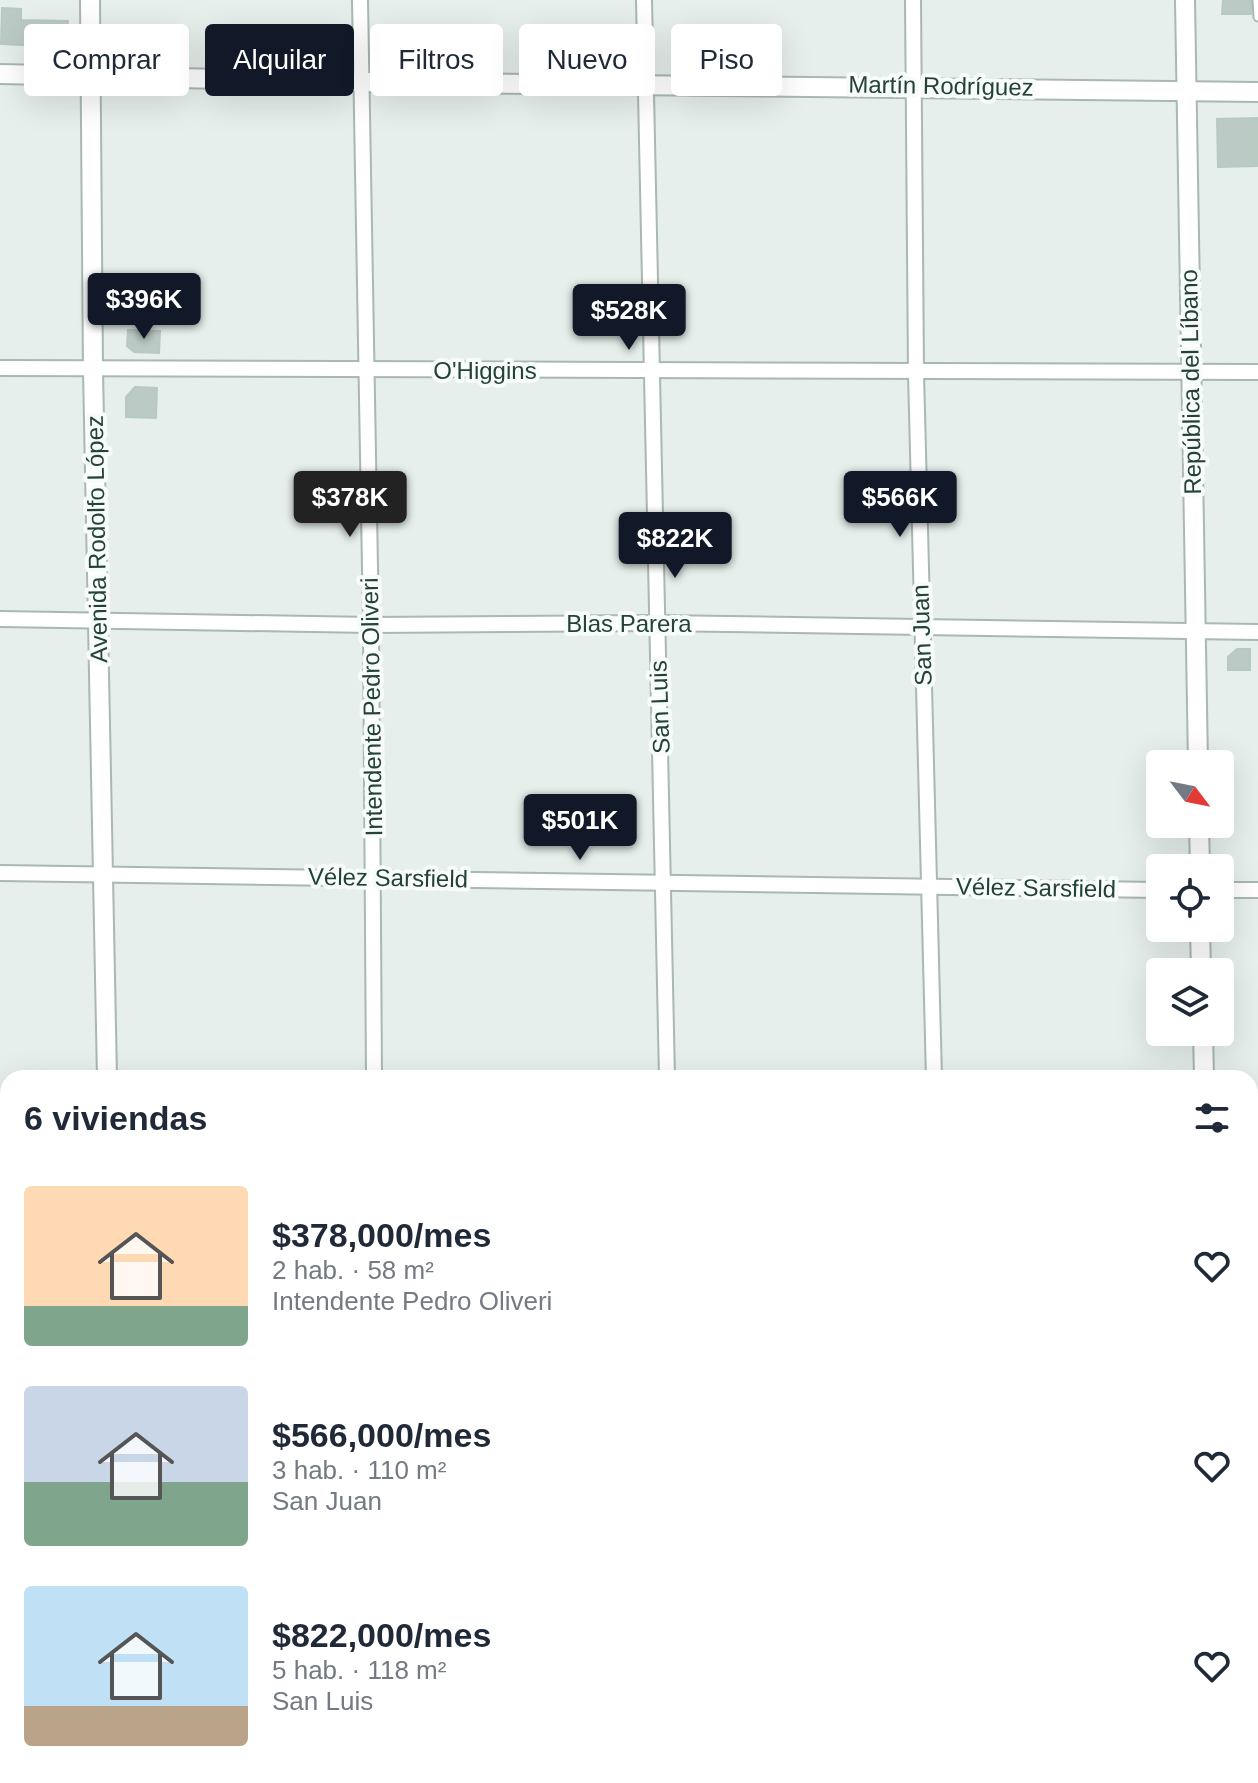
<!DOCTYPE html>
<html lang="es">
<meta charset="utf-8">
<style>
:root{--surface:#fff;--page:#f2f2f3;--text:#1f2937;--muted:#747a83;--accent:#111827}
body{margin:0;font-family:Helvetica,sans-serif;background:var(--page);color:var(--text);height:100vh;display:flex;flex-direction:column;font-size:30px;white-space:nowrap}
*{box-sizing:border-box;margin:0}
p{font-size:26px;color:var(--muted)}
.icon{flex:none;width:44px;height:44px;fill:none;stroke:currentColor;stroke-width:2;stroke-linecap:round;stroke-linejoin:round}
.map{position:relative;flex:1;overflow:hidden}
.drawer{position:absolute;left:0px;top:1070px;width:1258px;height:714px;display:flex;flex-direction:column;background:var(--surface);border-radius:24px 24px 0 0;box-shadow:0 8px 32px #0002}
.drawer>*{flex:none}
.guide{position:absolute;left:24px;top:24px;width:800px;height:72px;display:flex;gap:16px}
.needle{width:52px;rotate:122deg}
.buttons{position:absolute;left:1146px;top:750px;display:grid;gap:16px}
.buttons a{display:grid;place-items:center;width:88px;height:88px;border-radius:8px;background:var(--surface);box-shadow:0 8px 32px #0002;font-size:40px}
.price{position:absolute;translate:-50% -68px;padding:0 18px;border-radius:8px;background:var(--accent);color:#fff;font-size:26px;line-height:52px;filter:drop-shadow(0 2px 4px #0008)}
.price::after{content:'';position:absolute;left:50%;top:48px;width:24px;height:18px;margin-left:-12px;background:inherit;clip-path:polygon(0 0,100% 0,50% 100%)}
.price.active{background:#222;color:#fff}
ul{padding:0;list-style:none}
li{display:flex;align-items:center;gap:24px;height:200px;padding:0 24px}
li span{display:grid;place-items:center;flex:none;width:224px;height:160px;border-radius:8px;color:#555}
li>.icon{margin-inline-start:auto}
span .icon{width:96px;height:96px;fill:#fffc;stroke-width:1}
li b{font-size:34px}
h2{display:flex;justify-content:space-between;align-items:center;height:96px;padding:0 24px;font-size:34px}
.tag{padding:0 28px;border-radius:8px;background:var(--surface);box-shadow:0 8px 32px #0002;font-size:28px;line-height:72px}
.tag.active{background:var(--accent);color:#fff}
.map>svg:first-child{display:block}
.building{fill:#bbcac4;stroke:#b8c9c2;stroke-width:2}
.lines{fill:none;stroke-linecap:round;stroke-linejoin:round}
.service-casing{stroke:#a8b8b2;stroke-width:11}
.minor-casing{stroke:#a8b8b2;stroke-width:18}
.tertiary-casing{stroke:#a8b8b2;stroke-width:22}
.service{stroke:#fff;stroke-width:7}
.minor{stroke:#fff;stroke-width:14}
.tertiary{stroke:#fff;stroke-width:18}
.labels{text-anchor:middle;stroke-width:8;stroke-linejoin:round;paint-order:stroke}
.street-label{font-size:24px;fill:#24423a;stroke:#f7fbf9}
</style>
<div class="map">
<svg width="1258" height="1783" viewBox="0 0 1258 1783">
<rect width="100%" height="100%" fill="#e6efeb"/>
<g class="building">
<polygon points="1223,0 1251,0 1251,14 1222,14"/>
<polygon points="2,8 21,9 21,20 68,21 67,47 1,44"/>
<polygon points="1258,118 1258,166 1218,167 1217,119"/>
<polygon points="128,330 160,331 159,353 134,352 127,346"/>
<polygon points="135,387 157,388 156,418 126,417 126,397"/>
<polygon points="1237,649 1250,649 1250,670 1228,670 1228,657"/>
</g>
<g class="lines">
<defs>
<polyline id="service" points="1257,0 1258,17"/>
<g id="minor">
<polyline points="360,0 371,625 374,1078"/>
<polyline points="644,0 667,1078"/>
<polyline points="913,0 916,373 934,1078"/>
<polyline points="0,368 1258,372"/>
<polyline points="0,619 371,625 657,623 1258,632"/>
<polyline points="0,873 1160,890"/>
<polyline points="1220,890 1258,890"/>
<polyline points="1250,1398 1258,1398"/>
<polyline points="0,1423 8,1423"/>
<polyline points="0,1675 8,1675"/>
<polyline points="1250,1678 1258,1678"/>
<polyline points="337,1783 337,1776"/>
<polyline points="618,1783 619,1776"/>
<polyline points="898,1783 898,1776"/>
</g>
<g id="tertiary">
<polyline points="90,0 93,370 107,1078"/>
<polyline points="1185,0 1198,764"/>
<polyline points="0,74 360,82 1258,92"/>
<polyline points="1199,824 1200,868"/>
<polyline points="1200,928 1201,972"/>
<polyline points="1203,1032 1204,1078"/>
<polyline points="0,1134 8,1134"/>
<polyline points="1250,1157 1258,1157"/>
<polyline points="76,1783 77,1776"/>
<polyline points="1190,1783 1190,1776"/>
</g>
</defs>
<use href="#service" class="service-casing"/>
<use href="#minor" class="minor-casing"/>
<use href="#tertiary" class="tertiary-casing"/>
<use href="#service" class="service"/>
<use href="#minor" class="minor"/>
<use href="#tertiary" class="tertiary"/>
</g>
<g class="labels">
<g class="street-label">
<text transform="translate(941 86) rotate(1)" y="8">Martín Rodríguez</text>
<text x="485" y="379">O'Higgins</text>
<text transform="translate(1191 382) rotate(-91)" y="8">República del Líbano</text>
<text transform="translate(97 539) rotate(-91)" y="8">Avenida Rodolfo López</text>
<text x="629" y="632">Blas Parera</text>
<text transform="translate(922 635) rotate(-92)" y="8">San Juan</text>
<text transform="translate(372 707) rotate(-91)" y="8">Intendente Pedro Oliveri</text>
<text transform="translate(660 707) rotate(-92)" y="8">San Luis</text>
<text transform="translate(388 878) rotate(1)" y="8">Vélez Sarsfield</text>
<text transform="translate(1036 888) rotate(1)" y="8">Vélez Sarsfield</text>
</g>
</g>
</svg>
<div class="buttons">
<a><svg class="needle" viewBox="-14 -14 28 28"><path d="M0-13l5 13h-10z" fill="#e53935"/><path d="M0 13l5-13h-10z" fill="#747a83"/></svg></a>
<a><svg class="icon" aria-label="locate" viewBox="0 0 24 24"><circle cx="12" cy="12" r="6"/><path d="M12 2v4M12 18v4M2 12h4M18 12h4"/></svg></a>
<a><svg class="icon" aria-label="layers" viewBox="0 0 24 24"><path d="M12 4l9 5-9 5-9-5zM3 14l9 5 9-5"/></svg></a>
</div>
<b class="price" style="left:144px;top:341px">$396K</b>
<b class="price" style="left:629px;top:352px">$528K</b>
<b class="price active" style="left:350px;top:539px">$378K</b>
<b class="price" style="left:900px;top:539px">$566K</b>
<b class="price" style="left:675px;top:580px">$822K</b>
<b class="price" style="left:580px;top:862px">$501K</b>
<div class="guide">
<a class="tag">Comprar</a>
<a class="tag active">Alquilar</a>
<a class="tag">Filtros</a>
<a class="tag">Nuevo</a>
<a class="tag">Piso</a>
</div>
<section class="drawer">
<h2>6 viviendas<svg class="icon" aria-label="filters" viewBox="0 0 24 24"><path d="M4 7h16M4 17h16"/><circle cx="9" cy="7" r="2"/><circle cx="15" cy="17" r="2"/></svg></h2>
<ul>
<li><span style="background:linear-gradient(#ffd9b3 75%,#7fa58c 0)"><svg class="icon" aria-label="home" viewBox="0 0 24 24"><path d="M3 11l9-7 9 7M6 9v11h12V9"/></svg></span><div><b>$378,000/mes</b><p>2 hab. · 58 m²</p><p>Intendente Pedro Oliveri</p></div><svg class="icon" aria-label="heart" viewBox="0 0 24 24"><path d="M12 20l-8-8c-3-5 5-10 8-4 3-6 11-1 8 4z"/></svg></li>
<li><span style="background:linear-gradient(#c9d6e8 60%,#7fa58c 0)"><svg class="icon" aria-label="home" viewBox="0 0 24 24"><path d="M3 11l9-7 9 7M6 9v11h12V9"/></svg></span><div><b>$566,000/mes</b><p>3 hab. · 110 m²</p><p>San Juan</p></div><svg class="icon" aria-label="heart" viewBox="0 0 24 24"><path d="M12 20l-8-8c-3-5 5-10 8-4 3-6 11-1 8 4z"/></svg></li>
<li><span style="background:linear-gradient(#bfe0f5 75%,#b9a48a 0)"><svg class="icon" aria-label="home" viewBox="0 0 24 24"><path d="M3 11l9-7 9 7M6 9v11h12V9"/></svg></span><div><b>$822,000/mes</b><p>5 hab. · 118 m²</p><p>San Luis</p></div><svg class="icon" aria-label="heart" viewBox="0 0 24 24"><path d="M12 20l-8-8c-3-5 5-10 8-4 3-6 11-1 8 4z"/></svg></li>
</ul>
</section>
</div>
